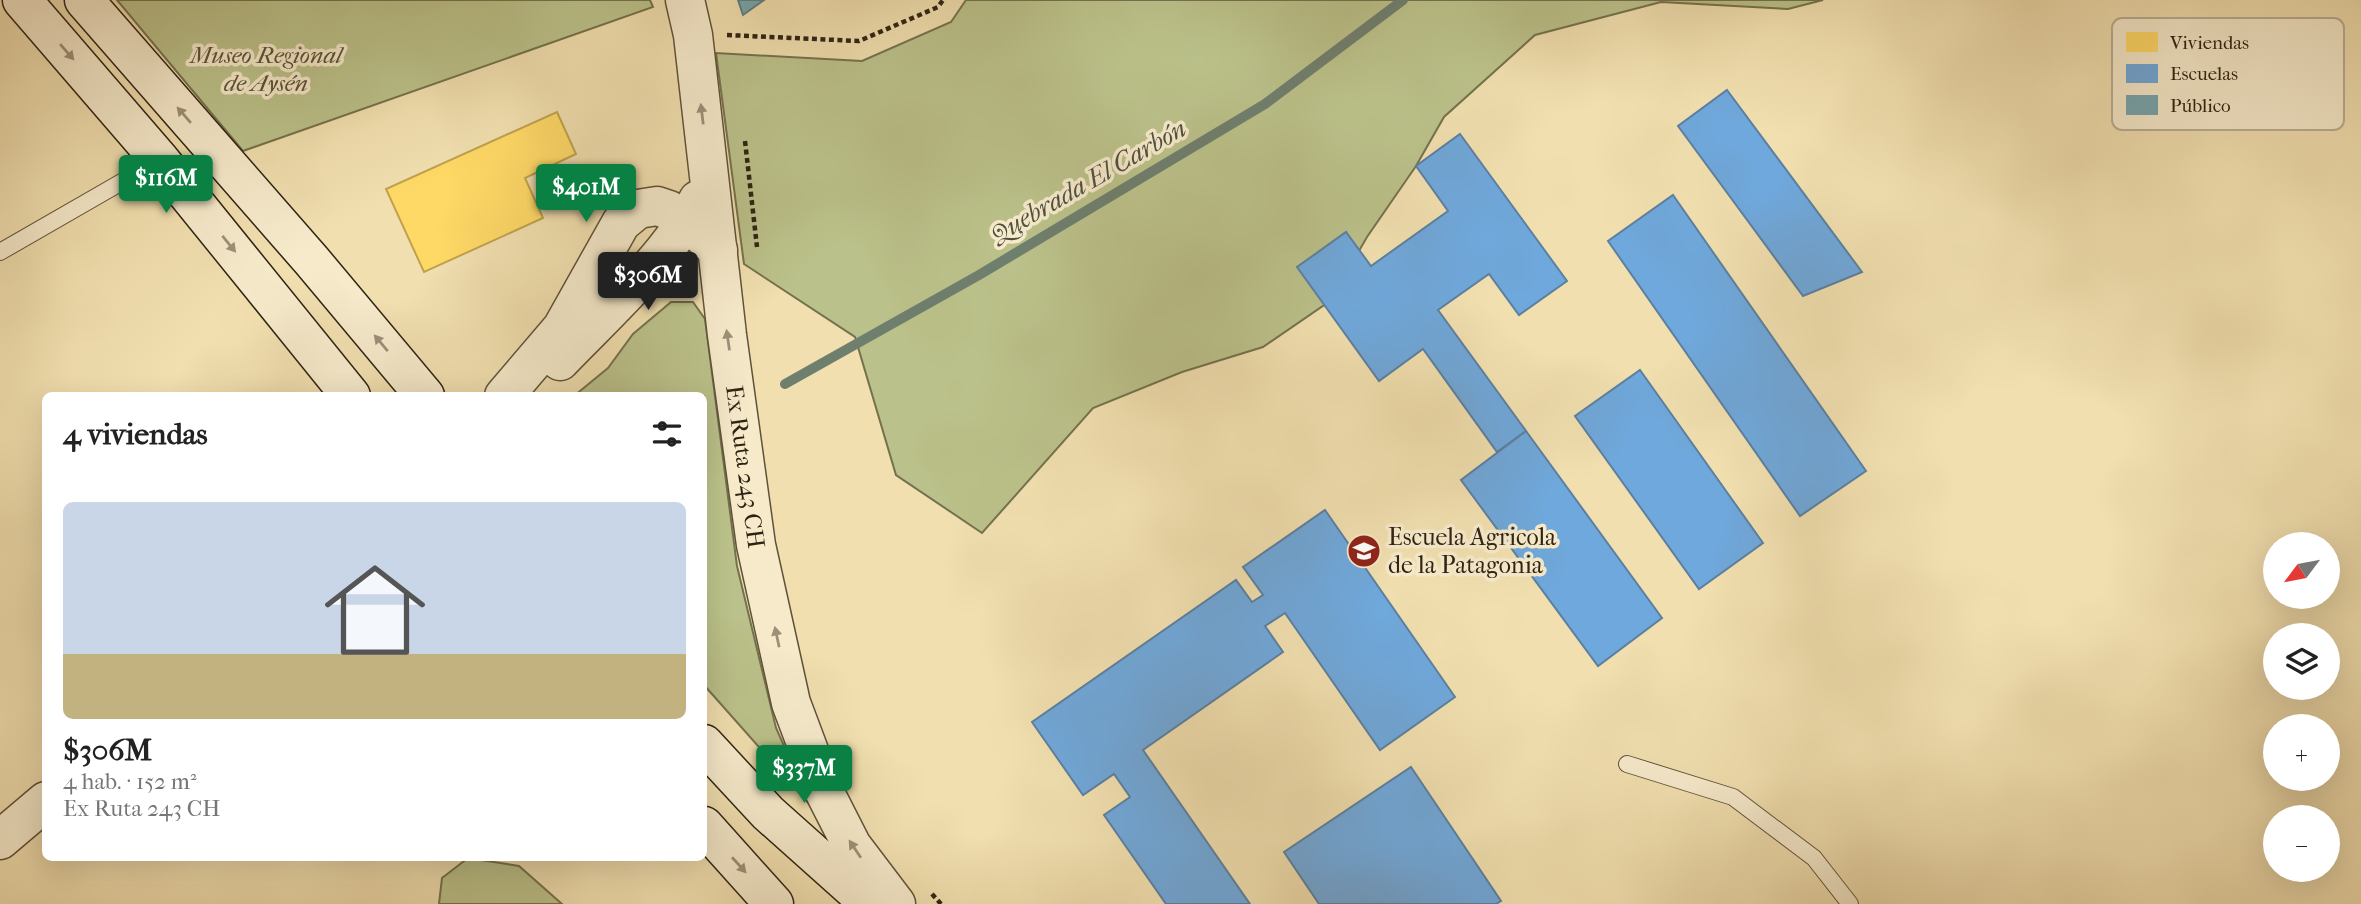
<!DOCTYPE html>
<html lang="es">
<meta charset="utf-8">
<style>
:root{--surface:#fff;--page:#f6f6f6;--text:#222;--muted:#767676;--accent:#0b8043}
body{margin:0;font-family:"IM FELL French Canon",serif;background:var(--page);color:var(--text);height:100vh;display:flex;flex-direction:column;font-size:26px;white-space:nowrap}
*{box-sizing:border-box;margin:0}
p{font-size:23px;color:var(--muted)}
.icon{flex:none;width:38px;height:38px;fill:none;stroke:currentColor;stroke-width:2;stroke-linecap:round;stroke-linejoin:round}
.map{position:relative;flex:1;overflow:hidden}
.side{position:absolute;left:42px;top:392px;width:665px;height:469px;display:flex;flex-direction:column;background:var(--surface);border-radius:10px;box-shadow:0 7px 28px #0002}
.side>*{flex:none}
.needle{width:46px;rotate:238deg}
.fabs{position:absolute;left:2263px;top:532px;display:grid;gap:14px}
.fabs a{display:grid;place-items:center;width:77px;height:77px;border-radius:50%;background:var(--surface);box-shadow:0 7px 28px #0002;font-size:35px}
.price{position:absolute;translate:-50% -60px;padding:0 16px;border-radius:7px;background:var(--accent);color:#fff;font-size:23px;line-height:46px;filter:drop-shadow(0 2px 4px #0008)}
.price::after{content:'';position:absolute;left:50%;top:42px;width:21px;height:16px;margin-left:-10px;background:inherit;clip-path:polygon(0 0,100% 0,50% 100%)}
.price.current{background:#222;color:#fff}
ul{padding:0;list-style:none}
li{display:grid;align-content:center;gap:14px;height:371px;padding:0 21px}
li span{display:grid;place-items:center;height:217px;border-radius:10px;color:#555}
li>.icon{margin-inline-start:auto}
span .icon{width:126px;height:126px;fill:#fffc;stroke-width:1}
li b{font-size:30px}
h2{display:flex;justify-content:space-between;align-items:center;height:84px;padding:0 21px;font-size:30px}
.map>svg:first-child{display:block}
.green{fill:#bbc18a;stroke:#74724e;stroke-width:2}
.homes{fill:#ffd966;stroke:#c0a24d;stroke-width:2}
.schools{fill:#6fa8dc;stroke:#5c80a0;stroke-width:2}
.public{fill:#76a5af;stroke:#607e80;stroke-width:2}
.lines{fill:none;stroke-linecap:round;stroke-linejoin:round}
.stream{stroke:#6f7f6e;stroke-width:10}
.service-casing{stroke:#5f523a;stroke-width:18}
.tertiary-casing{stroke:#5f523a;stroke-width:41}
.secondary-casing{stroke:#2e2313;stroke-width:41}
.path{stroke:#2e2313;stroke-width:4.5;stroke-dasharray:5 3.5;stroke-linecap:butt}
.service{stroke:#f6eacb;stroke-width:16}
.tertiary{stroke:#f6eacb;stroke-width:38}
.secondary{stroke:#f6eacb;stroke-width:38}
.oneway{fill:#9c9078}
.labels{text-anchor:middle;stroke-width:7;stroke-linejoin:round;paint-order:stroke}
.park-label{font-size:24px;font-style:italic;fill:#585237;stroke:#f6eacb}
.street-label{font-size:24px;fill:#2e2313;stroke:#f6eacb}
.poi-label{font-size:24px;fill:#2e2313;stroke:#f6eacb;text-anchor:start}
.water-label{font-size:26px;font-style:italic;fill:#4f5140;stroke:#f6eacb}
.key{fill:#f6eacb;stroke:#baae94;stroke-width:2}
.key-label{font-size:19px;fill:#2e2313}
</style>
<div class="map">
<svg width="2361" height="904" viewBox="0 0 2361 904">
<rect width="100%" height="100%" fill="#f1dfaf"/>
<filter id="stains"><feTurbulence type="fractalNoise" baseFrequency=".00286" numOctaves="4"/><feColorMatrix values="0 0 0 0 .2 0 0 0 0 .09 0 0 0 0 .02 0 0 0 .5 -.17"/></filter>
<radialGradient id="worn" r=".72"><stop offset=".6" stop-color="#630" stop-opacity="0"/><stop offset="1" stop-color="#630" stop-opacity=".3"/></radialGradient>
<g class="green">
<polygon points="117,0 650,0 653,7 243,151"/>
<polygon points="966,0 1823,0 1788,9 1661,2 1535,35 1444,117 1416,166 1367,237 1330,301 1263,347 1182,372 1093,408 982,533 896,475 855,337 744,264 716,53 862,61 951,22"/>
<polygon points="671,302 693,302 705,319 737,566 776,728 811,806 704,685 704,396 574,396 608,368 633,334"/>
<polygon points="468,858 519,866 562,904 439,904 442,878"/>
</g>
<polygon class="homes" points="557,112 576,154 525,178 543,218 424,272 386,189"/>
<g class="schools">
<polygon points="1727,90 1862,272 1803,296 1678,126"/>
<polygon points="1460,134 1567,281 1519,315 1489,274 1438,310 1526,431 1497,452 1423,349 1379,381 1297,267 1346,232 1371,266 1448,211 1416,166"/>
<polygon points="1673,195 1866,471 1800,516 1608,241"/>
<polygon points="1640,370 1763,543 1699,589 1575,416"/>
<polygon points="1526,431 1662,618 1598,666 1461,480"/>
<polygon points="1325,510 1455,697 1380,750 1285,613 1265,626 1283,652 1143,750 1250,904 1166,904 1104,815 1130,797 1114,774 1083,795 1032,722 1236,580 1252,602 1263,595 1243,567"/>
<polygon points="1411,767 1501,901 1496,904 1319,904 1284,852"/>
</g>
<polygon class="public" points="738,0 764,0 743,15"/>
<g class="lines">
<polyline class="stream" points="785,384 979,275 1265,104 1403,0"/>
<defs>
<g id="service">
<polyline points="0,252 160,160"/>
<polyline points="1627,764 1733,797 1814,858 1850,904"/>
</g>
<g id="tertiary">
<path id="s1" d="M685,0L693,35L727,335L756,545L791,703L824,791L852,846L896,904"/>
<path d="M560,361C605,314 669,257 698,200"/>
<polyline points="504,396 562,328 621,223 638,209 657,206 669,210 687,222 718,250"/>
<polyline points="0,840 46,801"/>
</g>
<g id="secondary">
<polyline points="22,0 160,160 351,396"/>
<polyline points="84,0 312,261 425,396"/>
<polyline points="704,744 768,813 870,904"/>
<polyline points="704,826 774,904"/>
</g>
</defs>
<use href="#service" class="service-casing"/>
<use href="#tertiary" class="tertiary-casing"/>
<use href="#secondary" class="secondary-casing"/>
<g class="path">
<polyline points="727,35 859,41 938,7 943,0"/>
<polyline points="745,141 757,247"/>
<polyline points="932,894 941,904"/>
</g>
<use href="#service" class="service"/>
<use href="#tertiary" class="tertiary"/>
<use href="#secondary" class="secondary"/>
</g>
<defs><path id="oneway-solid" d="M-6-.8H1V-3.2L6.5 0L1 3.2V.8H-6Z" transform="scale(1.75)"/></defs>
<g class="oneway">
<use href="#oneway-solid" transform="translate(67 52) rotate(49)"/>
<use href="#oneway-solid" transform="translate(702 114) rotate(-97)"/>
<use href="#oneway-solid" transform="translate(184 115) rotate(-131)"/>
<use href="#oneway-solid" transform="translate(229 244) rotate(51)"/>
<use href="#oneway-solid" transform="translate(728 340) rotate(-98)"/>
<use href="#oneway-solid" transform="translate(381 343) rotate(-130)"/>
<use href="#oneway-solid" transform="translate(777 637) rotate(-102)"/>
<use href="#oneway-solid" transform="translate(855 849) rotate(-124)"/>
<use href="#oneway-solid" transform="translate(739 865) rotate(48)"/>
</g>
<defs>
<symbol id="school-disc" viewBox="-11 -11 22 22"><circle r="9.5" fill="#8f2418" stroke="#f6eacb"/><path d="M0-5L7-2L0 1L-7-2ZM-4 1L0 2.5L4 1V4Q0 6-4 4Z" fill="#fff"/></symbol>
</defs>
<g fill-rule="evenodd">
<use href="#school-disc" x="1345" y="532" width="38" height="38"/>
</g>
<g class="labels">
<g class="park-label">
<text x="266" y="63">Museo Regional<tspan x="266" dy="28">de Aysén</tspan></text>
</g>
<g class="street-label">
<text dy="8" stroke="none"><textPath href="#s1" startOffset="471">Ex Ruta 243 CH</textPath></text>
</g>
<g class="poi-label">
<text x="1388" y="545">Escuela Agricola<tspan x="1388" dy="28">de la Patagonia</tspan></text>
</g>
<g class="water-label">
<text transform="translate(1088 181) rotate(-30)" y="9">Quebrada El Carbón</text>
</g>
</g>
<rect x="2112" y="18" width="232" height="112" rx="10" class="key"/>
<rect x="2126" y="32" width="32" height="20" fill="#ffd966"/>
<rect x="2126" y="64" width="32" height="19" fill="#6fa8dc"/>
<rect x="2126" y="95" width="32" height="20" fill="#76a5af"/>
<g class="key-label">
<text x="2170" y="49">Viviendas</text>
<text x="2170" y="80">Escuelas</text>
<text x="2170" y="112">Público</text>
</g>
<rect width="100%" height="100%" filter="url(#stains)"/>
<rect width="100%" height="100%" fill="url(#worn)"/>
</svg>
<div class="fabs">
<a><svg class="needle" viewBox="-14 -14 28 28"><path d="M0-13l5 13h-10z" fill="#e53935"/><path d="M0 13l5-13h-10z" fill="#767676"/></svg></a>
<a><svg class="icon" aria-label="layers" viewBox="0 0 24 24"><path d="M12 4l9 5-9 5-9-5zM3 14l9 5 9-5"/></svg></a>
<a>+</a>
<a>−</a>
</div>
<b class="price" style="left:166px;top:215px">$116M</b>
<b class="price" style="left:586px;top:224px">$401M</b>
<b class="price current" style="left:648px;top:312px">$306M</b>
<b class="price" style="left:804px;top:805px">$337M</b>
<section class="side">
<h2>4 viviendas<svg class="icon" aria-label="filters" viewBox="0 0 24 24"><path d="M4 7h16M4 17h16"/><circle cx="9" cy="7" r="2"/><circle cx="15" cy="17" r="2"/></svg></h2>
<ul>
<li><span style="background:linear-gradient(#c9d6e8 70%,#c2b280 0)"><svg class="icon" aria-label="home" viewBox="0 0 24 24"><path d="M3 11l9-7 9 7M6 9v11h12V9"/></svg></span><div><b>$306M</b><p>4 hab. · 152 m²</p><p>Ex Ruta 243 CH</p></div></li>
</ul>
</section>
</div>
